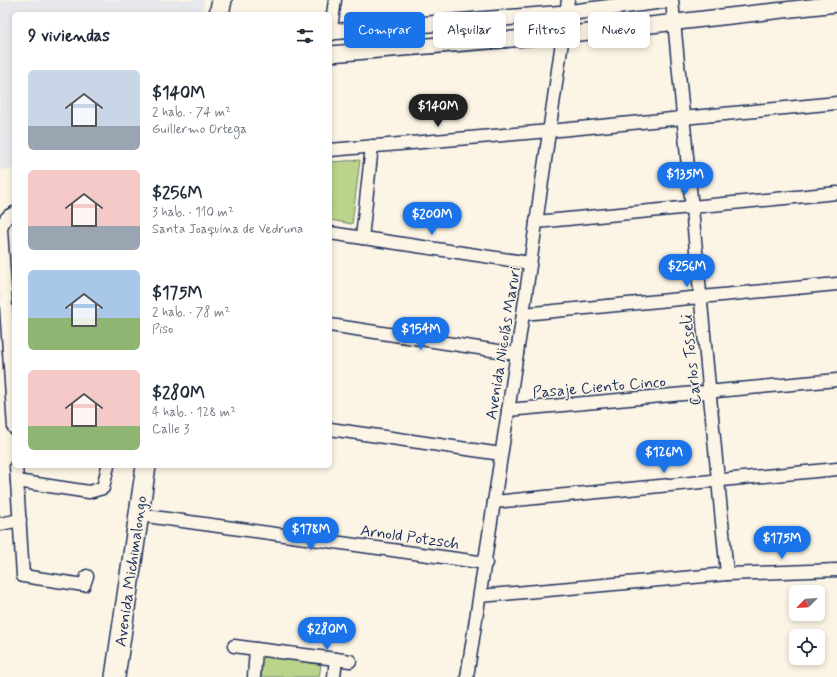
<!DOCTYPE html>
<html lang="es">
<meta charset="utf-8">
<style>
:root{--surface:#fff;--page:#f6f6f7;--text:#1f2937;--muted:#747a83;--accent:#1a73e8}
body{margin:0;font-family:Mynerve,sans-serif;background:var(--page);color:var(--text);height:100vh;display:flex;flex-direction:column;font-size:15px;white-space:nowrap}
*{box-sizing:border-box;margin:0}
p{font-size:13px;color:var(--muted)}
.icon{flex:none;width:22px;height:22px;fill:none;stroke:currentColor;stroke-width:2;stroke-linecap:round;stroke-linejoin:round}
.map{position:relative;flex:1;overflow:hidden}
.details{position:absolute;left:12px;top:12px;width:320px;height:456px;display:flex;flex-direction:column;background:var(--surface);border-radius:6px;box-shadow:0 2px 6px #0003}
.details>*{flex:none}
.top-card{position:absolute;left:344px;top:12px;width:380px;height:36px;display:flex;gap:8px}
.needle{width:26px;rotate:246deg}
.controls{position:absolute;left:789px;top:585px;display:grid;gap:8px}
.controls a{display:grid;place-items:center;width:36px;height:36px;border-radius:6px;background:var(--surface);box-shadow:0 2px 6px #0003;font-size:20px}
.price{position:absolute;translate:-50% -34px;padding:0 9px;border-radius:14px;background:var(--accent);color:#fff;font-size:13px;line-height:26px;filter:drop-shadow(0 1px 2px #0008)}
.price::after{content:'';position:absolute;left:50%;top:24px;width:12px;height:9px;margin-left:-6px;background:inherit;clip-path:polygon(0 0,100% 0,50% 100%)}
.price.selected{background:#222;color:#fff}
ul{padding:0;list-style:none}
li{display:flex;align-items:center;gap:12px;height:100px;padding:0 16px}
li span{display:grid;place-items:center;flex:none;width:112px;height:80px;border-radius:6px;color:#555}
li>.icon{margin-inline-start:auto}
span .icon{width:48px;height:48px;fill:#fffc;stroke-width:1}
li b{font-size:17px}
h2{display:flex;justify-content:space-between;align-items:center;height:48px;padding:0 16px;font-size:17px}
.pill{padding:0 14px;border-radius:6px;background:var(--surface);box-shadow:0 2px 6px #0003;font-size:14px;line-height:36px}
.pill.selected{background:var(--accent);color:#fff}
.map>svg:first-child{display:block}
.built{fill:#e7e8eb}
.green{fill:#bbd38a;stroke:#6b8174}
.lines{fill:none;stroke-linecap:round;stroke-linejoin:round}
.minor-casing{stroke:#1b2f5e;stroke-width:15}
.tertiary-casing{stroke:#1b2f5e;stroke-width:18}
.primary-casing{stroke:#1b2f5e;stroke-width:22}
.minor{stroke:#fcf5e5;stroke-width:12}
.tertiary{stroke:#fcf5e5;stroke-width:15}
.primary{stroke:#fcf5e5;stroke-width:19}
.labels{text-anchor:middle;stroke-width:3;stroke-linejoin:round;paint-order:stroke}
.street-label{font-size:16px;fill:#1b2f5e;stroke:#fcf5e5}
</style>
<div class="map">
<svg width="837" height="677" viewBox="0 0 837 677">
<rect width="100%" height="100%" fill="#fcf5e5"/>
<filter id="ink" filterUnits="userSpaceOnUse"><feTurbulence type="fractalNoise" baseFrequency=".025" numOctaves="2"/><feDisplacementMap in="SourceGraphic" scale="8" xChannelSelector="R" yChannelSelector="G"/><feConvolveMatrix kernelMatrix="1 2 1 2 8 2 1 2 1" color-interpolation-filters="sRGB"/></filter>
<g filter="url(#ink)">
<polygon class="built" points="0,0 204,0 202,14 14,14 14,169 0,170"/>
<g class="green">
<polygon points="360,160 352,224 330,220 330,162"/>
<polygon points="262,654 321,665 319,677 261,677"/>
</g>
<g class="lines">
<defs>
<g id="minor">
<polyline points="672,0 727,574"/>
<polyline points="330,35 335,0"/>
<polyline points="330,150 549,131 837,103"/>
<path d="M14,213C6,216 3,221 1,229L14,428"/>
<polyline points="536,222 837,193"/>
<polyline points="330,233 530,263"/>
<polyline points="362,238 372,146"/>
<polyline points="523,314 837,284"/>
<polyline points="330,325 517,354"/>
<polyline points="508,410 837,380"/>
<polyline points="330,429 501,454"/>
<polyline points="16,466 23,576 84,585 87,576"/>
<polyline points="17,481 89,492 103,488 108,466"/>
<polyline points="494,502 837,469"/>
<polyline points="139,515 486,563"/>
<polyline points="0,524 20,520"/>
<polyline points="480,596 727,574 837,570"/>
<polyline points="234,646 256,649 254,677"/>
<polyline points="256,649 336,659"/>
<polyline points="334,677 336,659 350,661"/>
<polyline points="467,677 523,314 568,0"/>
</g>
<g id="tertiary">
<polyline points="330,32 566,13 668,0"/>
<polyline points="330,54 562,35 837,4"/>
</g>
<g id="primary">
<polyline points="219,14 222,0"/>
<polyline points="115,677 146,466"/>
</g>
</defs>
<use href="#minor" class="minor-casing"/>
<use href="#tertiary" class="tertiary-casing"/>
<use href="#primary" class="primary-casing"/>
<use href="#minor" class="minor"/>
<use href="#tertiary" class="tertiary"/>
<use href="#primary" class="primary"/>
</g>
</g>
<g class="labels">
<g class="street-label">
<text transform="translate(502 343) rotate(-81)" y="6">Avenida Nicolás Maruri</text>
<text transform="translate(690 360) rotate(-96)" y="6">Carlos Tosseli</text>
<text transform="translate(599 386) rotate(-5)" y="6">Pasaje Ciento Cinco</text>
<text transform="translate(410 536) rotate(8)" y="6">Arnold Potzsch</text>
<text transform="translate(130 571) rotate(-82)" y="6">Avenida Michimalongo</text>
</g>
</g>
</svg>
<div class="controls">
<a><svg class="needle" viewBox="-14 -14 28 28"><path d="M0-13l5 13h-10z" fill="#e53935"/><path d="M0 13l5-13h-10z" fill="#747a83"/></svg></a>
<a><svg class="icon" aria-label="locate" viewBox="0 0 24 24"><circle cx="12" cy="12" r="6"/><path d="M12 2v4M12 18v4M2 12h4M18 12h4"/></svg></a>
</div>
<b class="price selected" style="left:438px;top:128px">$140M</b>
<b class="price" style="left:685px;top:196px">$135M</b>
<b class="price" style="left:432px;top:236px">$200M</b>
<b class="price" style="left:687px;top:288px">$256M</b>
<b class="price" style="left:421px;top:351px">$154M</b>
<b class="price" style="left:664px;top:474px">$126M</b>
<b class="price" style="left:311px;top:551px">$178M</b>
<b class="price" style="left:782px;top:560px">$175M</b>
<b class="price" style="left:327px;top:651px">$280M</b>
<div class="top-card">
<a class="pill selected">Comprar</a>
<a class="pill">Alquilar</a>
<a class="pill">Filtros</a>
<a class="pill">Nuevo</a>
</div>
<section class="details">
<h2>9 viviendas<svg class="icon" aria-label="filters" viewBox="0 0 24 24"><path d="M4 7h16M4 17h16"/><circle cx="9" cy="7" r="2"/><circle cx="15" cy="17" r="2"/></svg></h2>
<ul>
<li><span style="background:linear-gradient(#c9d6e8 70%,#9aa5b1 0)"><svg class="icon" aria-label="home" viewBox="0 0 24 24"><path d="M3 11l9-7 9 7M6 9v11h12V9"/></svg></span><div><b>$140M</b><p>2 hab. · 74 m²</p><p>Guillermo Ortega</p></div></li>
<li><span style="background:linear-gradient(#f6c9c9 70%,#9aa5b1 0)"><svg class="icon" aria-label="home" viewBox="0 0 24 24"><path d="M3 11l9-7 9 7M6 9v11h12V9"/></svg></span><div><b>$256M</b><p>3 hab. · 110 m²</p><p>Santa Joaquina de Vedruna</p></div></li>
<li><span style="background:linear-gradient(#a9c7e8 60%,#8fb573 0)"><svg class="icon" aria-label="home" viewBox="0 0 24 24"><path d="M3 11l9-7 9 7M6 9v11h12V9"/></svg></span><div><b>$175M</b><p>2 hab. · 78 m²</p><p>Piso</p></div></li>
<li><span style="background:linear-gradient(#f6c9c9 70%,#8fb573 0)"><svg class="icon" aria-label="home" viewBox="0 0 24 24"><path d="M3 11l9-7 9 7M6 9v11h12V9"/></svg></span><div><b>$280M</b><p>4 hab. · 128 m²</p><p>Calle 3</p></div></li>
</ul>
</section>
</div>
